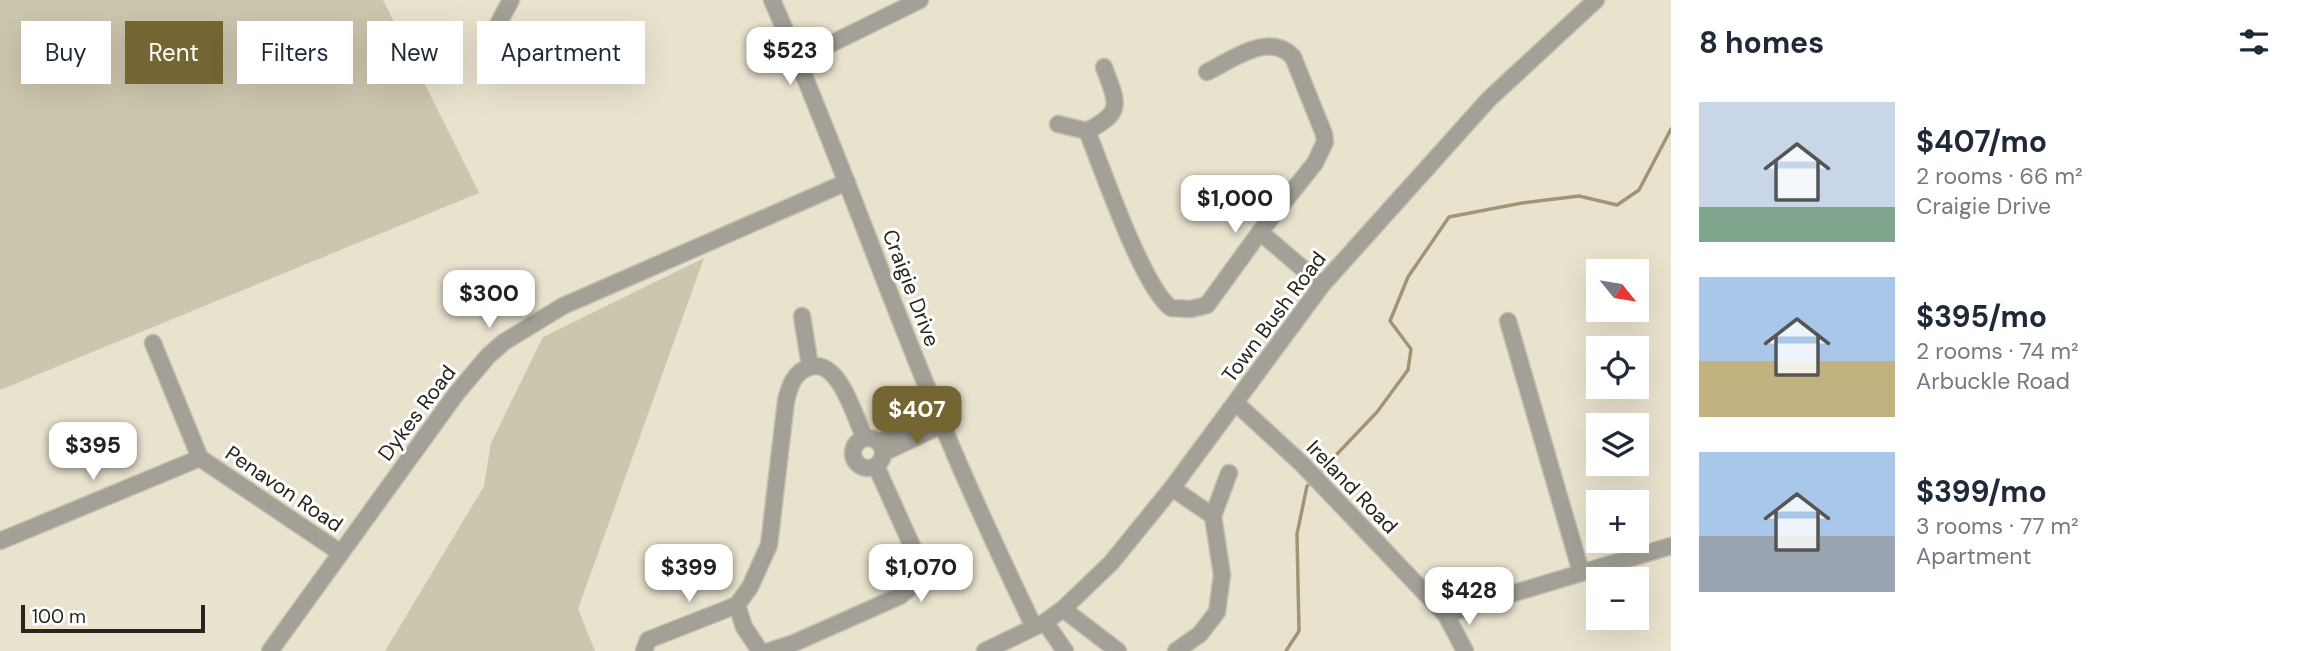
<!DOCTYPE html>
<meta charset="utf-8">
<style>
:root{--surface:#fff;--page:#f6f6f7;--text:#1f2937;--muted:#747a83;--accent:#746633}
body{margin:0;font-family:"DM Sans",sans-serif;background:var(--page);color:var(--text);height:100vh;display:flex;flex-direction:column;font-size:26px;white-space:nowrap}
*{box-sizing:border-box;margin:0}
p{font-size:23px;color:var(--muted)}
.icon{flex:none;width:38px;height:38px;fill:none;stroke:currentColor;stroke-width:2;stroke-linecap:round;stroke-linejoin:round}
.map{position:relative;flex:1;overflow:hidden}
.panel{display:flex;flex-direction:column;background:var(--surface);width:630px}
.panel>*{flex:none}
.banner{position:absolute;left:21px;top:21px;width:665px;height:63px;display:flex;gap:14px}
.needle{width:46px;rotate:120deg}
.tools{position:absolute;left:1586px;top:259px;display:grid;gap:14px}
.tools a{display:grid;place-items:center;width:63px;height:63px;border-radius:0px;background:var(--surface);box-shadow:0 7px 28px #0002;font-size:35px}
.scale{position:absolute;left:21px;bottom:18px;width:184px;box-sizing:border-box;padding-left:7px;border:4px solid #27251d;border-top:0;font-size:19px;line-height:24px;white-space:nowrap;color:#27251d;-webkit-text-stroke:5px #fff;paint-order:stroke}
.price{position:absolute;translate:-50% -60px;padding:0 16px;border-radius:14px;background:#fff;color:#222;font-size:23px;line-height:46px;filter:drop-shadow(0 2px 4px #0008)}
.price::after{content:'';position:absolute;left:50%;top:42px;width:21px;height:16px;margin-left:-10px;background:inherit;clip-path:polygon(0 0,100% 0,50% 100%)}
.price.selected{background:var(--accent);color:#fff}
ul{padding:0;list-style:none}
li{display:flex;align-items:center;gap:21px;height:175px;padding:0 28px}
li span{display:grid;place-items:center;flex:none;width:196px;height:140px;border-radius:0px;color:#555}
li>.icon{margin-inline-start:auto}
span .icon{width:84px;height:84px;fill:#fffc;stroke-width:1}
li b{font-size:30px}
h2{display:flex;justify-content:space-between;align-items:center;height:84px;padding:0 28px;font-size:30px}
.chip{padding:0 24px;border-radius:0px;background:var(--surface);box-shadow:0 7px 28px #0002;font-size:24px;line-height:63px}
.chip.selected{background:var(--accent);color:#fff}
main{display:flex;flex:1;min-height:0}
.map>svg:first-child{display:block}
.green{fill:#cdc6ae}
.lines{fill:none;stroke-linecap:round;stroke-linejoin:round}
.stream{stroke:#a09675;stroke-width:3.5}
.minor-casing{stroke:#c6c1ae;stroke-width:19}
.minor{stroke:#a3a097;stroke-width:16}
.labels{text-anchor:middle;stroke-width:6;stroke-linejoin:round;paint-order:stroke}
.street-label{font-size:21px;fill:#27251d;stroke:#fff}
</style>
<main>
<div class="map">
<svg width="1671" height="651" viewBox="0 0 1671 651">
<rect width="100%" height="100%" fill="#e9e3ce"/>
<g class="green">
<polygon points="0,0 383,0 479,193 0,390"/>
<polygon points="704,258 578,609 595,651 385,651 484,486 491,443 543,337"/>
</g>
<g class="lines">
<g class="stream">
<polyline points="1319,473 1377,412 1408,370 1411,349 1390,321 1408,277 1449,217 1522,203 1579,196 1617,205 1639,190 1671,129"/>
<polyline points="1286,651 1299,631 1297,534 1307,486 1312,482"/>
</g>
<defs>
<g id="minor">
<path d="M772,0C832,136 881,277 938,414C967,486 1000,556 1034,627"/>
<polyline points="497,26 511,0"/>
<polyline points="798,60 920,0"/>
<path d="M1058,124L1087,131C1126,111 1116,102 1104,67"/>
<path d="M1087,131C1103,170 1142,286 1171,308L1191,309L1207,305L1260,232L1315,163L1325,142L1324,134L1293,57C1269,31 1232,60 1207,72"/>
<polyline points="1260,232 1322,285"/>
<polyline points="802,316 810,366"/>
<polyline points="1508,321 1581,572"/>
<polyline points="153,343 200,458 341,553"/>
<polyline points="1236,403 1302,464 1446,615 1471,606 1671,546"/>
<circle cx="868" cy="453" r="15"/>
<polyline points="879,442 925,421"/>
<polyline points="883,453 942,425"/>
<polyline points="1172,488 1213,516"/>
<polyline points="0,541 200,458"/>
<polyline points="737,605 744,627 760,651"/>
<polyline points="1063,609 1118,651"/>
<polyline points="1446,615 1465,651"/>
<polyline points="1045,622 1065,651"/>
<polyline points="270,651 456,394 488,356 504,342 563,306 847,182"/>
<path d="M644,651L648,640L737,605L750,587L769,545L786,401C789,388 793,375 805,369C837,351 855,417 864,437"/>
<path d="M769,651L794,643L900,596C915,585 922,576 917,557L876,466"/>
<polyline points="985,651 1045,622 1063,609 1111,563 1172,488 1322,285 1489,99 1596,0"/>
<polyline points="1176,651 1200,634 1217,612 1222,575 1213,516 1229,473"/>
</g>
</defs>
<use href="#minor" class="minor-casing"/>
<use href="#minor" class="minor"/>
</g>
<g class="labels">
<g class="street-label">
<text transform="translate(911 288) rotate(69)" y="7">Craigie Drive</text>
<text transform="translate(1274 317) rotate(-53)" y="7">Town Bush Road</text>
<text transform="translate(417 413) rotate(-53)" y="7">Dykes Road</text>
<text transform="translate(1352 487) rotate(46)" y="7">Ireland Road</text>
<text transform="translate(284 489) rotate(34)" y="7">Penavon Road</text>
</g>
</g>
</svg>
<div class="tools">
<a><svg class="needle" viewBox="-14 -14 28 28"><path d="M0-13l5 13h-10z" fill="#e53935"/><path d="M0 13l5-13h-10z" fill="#747a83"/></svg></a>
<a><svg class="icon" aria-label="locate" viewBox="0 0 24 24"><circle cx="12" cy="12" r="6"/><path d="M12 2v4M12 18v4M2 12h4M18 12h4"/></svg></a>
<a><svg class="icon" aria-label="layers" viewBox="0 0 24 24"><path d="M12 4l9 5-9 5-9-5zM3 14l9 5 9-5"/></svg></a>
<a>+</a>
<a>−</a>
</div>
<div class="scale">100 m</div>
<b class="price" style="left:790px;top:87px">$523</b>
<b class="price" style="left:1235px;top:235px">$1,000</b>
<b class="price" style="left:489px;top:330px">$300</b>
<b class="price selected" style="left:917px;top:446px">$407</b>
<b class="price" style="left:93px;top:482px">$395</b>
<b class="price" style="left:689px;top:604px">$399</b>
<b class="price" style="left:921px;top:604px">$1,070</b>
<b class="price" style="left:1469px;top:627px">$428</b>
<div class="banner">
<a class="chip">Buy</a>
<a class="chip selected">Rent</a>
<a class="chip">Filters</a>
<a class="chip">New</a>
<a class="chip">Apartment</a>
</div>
</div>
<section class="panel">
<h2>8 homes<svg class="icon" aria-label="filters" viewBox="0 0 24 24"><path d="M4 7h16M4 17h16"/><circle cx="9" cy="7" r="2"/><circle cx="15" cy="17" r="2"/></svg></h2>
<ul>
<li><span style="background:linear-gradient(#c9d6e8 75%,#7fa58c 0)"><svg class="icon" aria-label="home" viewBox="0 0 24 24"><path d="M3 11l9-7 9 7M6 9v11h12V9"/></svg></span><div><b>$407/mo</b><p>2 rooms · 66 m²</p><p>Craigie Drive</p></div></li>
<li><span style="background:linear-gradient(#a9c7e8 60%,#c2b280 0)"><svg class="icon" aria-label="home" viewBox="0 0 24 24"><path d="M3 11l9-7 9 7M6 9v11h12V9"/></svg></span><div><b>$395/mo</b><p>2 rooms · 74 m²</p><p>Arbuckle Road</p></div></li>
<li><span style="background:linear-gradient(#a9c7e8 60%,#9aa5b1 0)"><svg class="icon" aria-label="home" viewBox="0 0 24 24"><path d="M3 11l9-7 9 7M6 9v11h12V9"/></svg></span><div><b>$399/mo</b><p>3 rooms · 77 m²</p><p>Apartment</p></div></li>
</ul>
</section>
</main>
